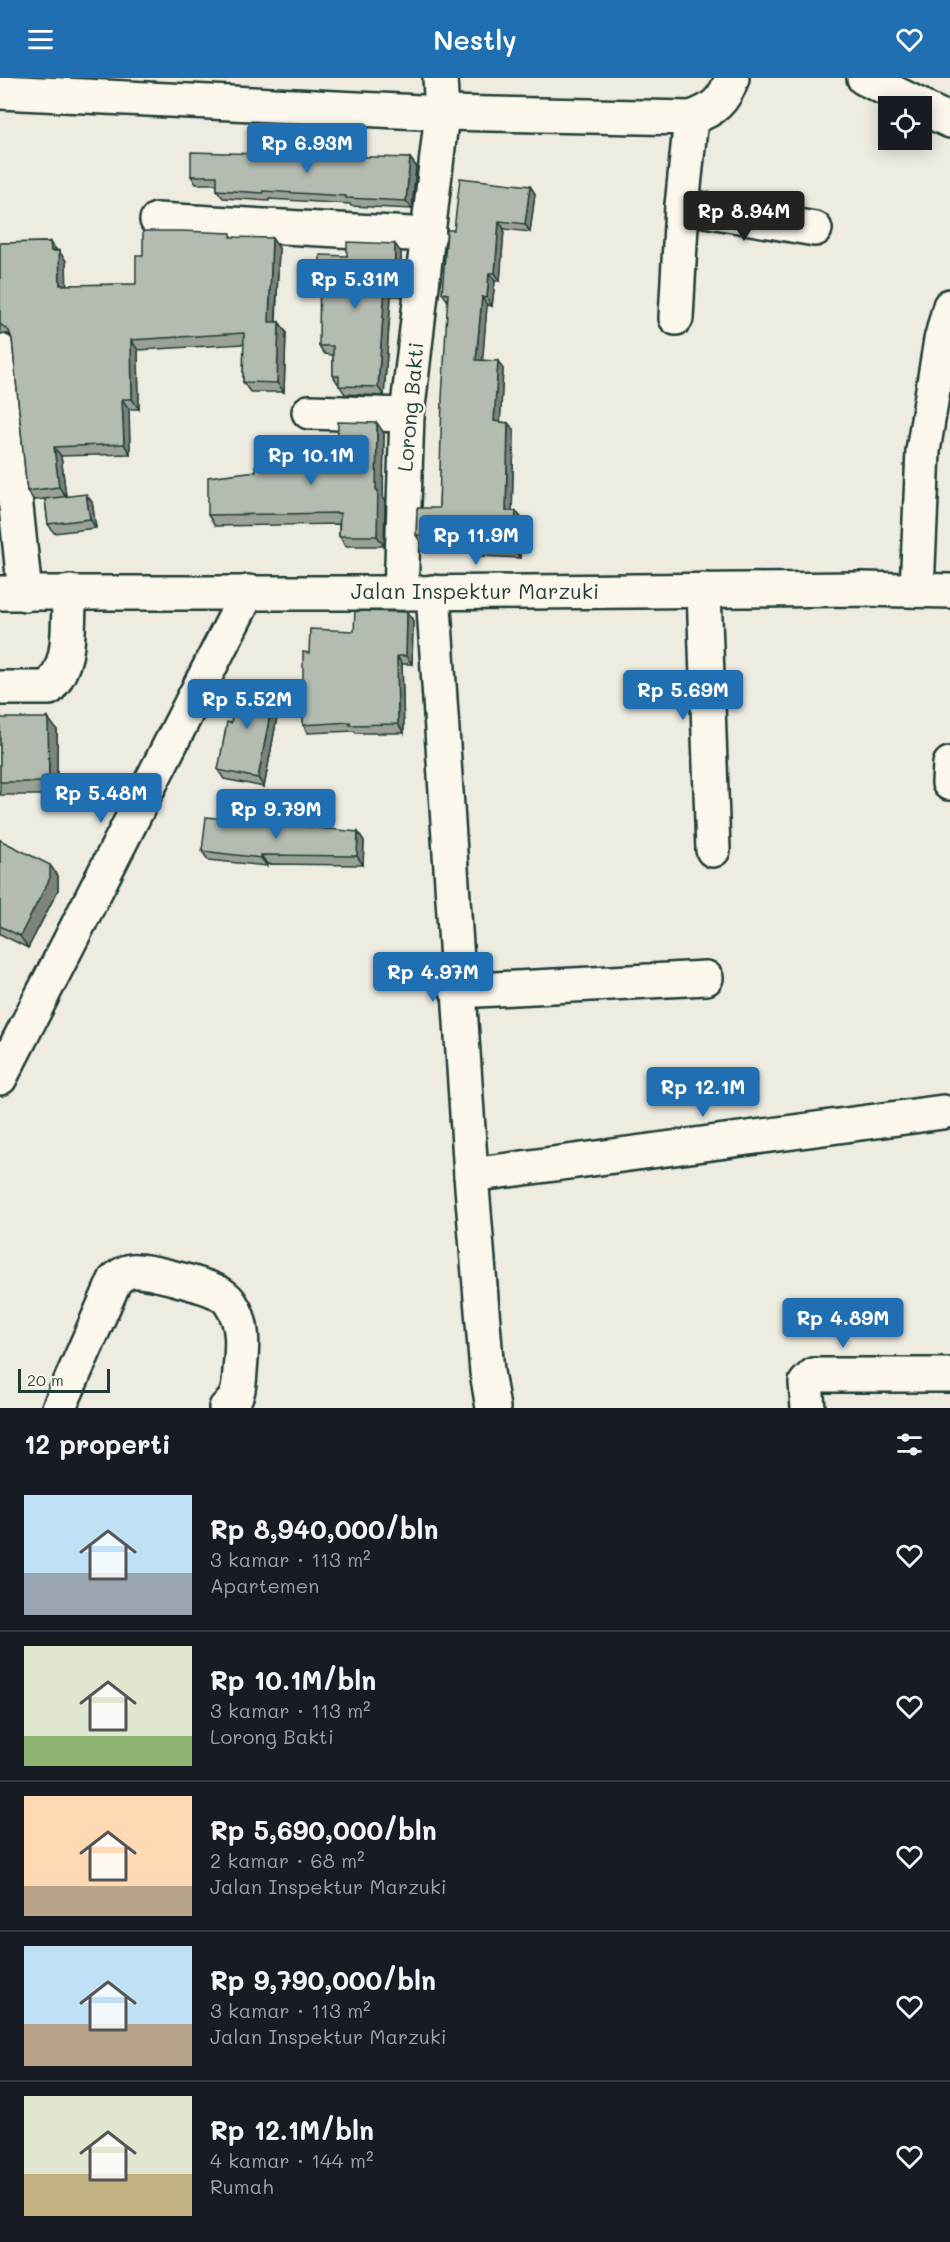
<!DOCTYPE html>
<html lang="id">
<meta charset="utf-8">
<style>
:root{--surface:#171b24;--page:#242831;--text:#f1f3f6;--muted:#9ea1a6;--line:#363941;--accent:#1f6fb2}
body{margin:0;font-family:Mali,sans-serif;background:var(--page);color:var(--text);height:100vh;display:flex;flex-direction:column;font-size:22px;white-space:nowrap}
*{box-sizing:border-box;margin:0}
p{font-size:20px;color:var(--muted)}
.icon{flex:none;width:33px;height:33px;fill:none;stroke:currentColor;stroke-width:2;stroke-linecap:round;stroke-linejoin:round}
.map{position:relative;height:1330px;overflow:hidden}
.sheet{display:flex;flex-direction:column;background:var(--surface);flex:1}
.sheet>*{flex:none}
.fabs{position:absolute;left:878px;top:18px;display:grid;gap:12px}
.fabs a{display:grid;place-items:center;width:54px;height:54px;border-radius:0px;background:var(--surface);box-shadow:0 3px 15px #0003;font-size:30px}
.scale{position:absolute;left:18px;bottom:15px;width:92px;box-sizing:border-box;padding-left:6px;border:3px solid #1f3d34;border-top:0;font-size:16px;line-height:21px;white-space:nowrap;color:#1f3d34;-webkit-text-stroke:4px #fbf7ec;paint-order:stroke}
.price{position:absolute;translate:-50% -51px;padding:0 14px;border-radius:6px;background:var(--accent);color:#fff;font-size:20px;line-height:39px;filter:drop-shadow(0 2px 3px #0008)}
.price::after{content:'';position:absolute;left:50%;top:36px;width:18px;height:14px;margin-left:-9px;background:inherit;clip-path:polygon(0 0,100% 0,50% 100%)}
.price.current{background:#222;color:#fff}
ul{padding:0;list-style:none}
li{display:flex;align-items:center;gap:18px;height:150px;padding:0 24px}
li+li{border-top:2px solid var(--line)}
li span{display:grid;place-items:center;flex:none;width:168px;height:120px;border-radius:0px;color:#555}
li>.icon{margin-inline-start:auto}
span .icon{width:72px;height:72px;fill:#fffc;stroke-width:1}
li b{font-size:26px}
h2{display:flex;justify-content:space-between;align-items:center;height:72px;padding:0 24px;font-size:26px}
header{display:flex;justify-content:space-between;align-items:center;height:78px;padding:0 24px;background:var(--accent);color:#fff;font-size:27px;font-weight:600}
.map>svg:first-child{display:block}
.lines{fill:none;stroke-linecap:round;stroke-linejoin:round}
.minor-casing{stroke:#1f3d34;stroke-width:38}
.minor{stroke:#fbf7ec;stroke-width:33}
.wall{fill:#9ba197;stroke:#1f3d34;stroke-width:1.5}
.shaded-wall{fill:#7e837b;stroke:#1f3d34;stroke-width:1.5}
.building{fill:#b4bbb0;stroke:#1f3d34;stroke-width:1.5}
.labels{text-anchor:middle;stroke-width:5;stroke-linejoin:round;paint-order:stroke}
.street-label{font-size:21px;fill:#1f3d34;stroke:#fbf7ec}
</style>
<header><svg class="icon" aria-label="menu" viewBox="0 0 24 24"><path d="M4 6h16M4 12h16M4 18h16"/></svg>Nestly<svg class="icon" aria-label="heart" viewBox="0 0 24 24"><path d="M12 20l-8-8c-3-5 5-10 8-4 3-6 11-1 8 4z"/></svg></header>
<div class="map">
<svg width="950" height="1330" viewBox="0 0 950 1330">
<rect width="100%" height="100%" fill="#eeece1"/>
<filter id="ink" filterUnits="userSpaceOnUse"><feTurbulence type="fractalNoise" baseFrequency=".0167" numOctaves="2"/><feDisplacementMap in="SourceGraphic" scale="12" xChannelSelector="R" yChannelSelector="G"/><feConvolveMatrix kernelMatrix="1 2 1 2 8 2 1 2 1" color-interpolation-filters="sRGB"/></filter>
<g filter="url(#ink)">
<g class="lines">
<defs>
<g id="minor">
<polyline points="864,0 921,28"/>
<path d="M0,14L442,35L691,40C714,32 724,23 732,0"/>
<polyline points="921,29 950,43"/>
<polyline points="682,128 815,151"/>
<polyline points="157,142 429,157"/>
<polyline points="676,240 682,128 691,40"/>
<polyline points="0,273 25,516"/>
<polyline points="309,334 407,337"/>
<polyline points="704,512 713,772"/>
<polyline points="917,512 923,373 941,262 950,228"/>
<polyline points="433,514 471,1097 487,1294 493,1330"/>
<polyline points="0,515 401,515 862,511 950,513"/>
<polyline points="401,515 407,337 442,35 440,0"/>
<path d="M0,610H49C74,580 66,551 70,514"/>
<polyline points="949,705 950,686"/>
<polyline points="457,913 706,900"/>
<polyline points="0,1000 248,514"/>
<polyline points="471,1097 943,1034"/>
<path d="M59,1330L115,1202C120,1198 125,1194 131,1193C145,1191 209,1208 221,1216C224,1218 229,1222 231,1226C245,1246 242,1270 240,1293C239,1308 239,1321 226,1330"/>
<polyline points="808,1330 806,1305 814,1297 950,1297"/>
</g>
</defs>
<use href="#minor" class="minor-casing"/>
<use href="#minor" class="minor"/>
</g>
<g class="wall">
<polygon points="410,80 416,88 412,131 351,128 350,126 269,121 269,123 223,120 217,112 217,106 196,106 191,98"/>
<polygon points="530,108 535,116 530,154 504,151 500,203 495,203 492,228 487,227 482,282 503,291 500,344 508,345 514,352 512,433 516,433 522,441 520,480 479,478 474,470 474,466 421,465 416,457 439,430 448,223 442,215 454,152"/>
<polygon points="234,159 279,170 276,244 279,244 286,254 284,314 250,314 243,304 244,266 138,272 139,331 129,331 130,376 61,378 66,418 92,424 96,450 54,455 48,446 45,421 34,422 27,413 12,261 11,258 8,256 0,255 0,165 50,164 66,183 66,207 136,206 143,177"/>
<polygon points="401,174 401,218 391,218 384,318 345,316 333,298 333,277 325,276 319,268 347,178"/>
<polygon points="384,355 383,419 385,423 384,468 346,468 339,458 339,446 215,448 208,437 337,387"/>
<polygon points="407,534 413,542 412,586 402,586 404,655 356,655 354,653 308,655 303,647 309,575 354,553"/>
<polygon points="275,610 281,618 264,709 224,701 218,692 231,645"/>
<polygon points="0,640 57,652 57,717 0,717"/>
<polygon points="358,754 364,763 363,787 267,786 267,788 208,782 202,773"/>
<polygon points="0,762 58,798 58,812 28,870 0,856"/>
</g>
<g class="shaded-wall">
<polygon points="410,80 416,88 412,131 406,123"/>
<polygon points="530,108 535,116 530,154 525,146"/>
<polygon points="499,143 504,151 500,203 495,195"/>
<polygon points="272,160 279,170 275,254 269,244"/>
<polygon points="50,164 57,173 51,173"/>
<polygon points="395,166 401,174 401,218 394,209"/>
<polygon points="59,173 66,183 67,217 60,207"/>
<polygon points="489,195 495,203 492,228 487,220"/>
<polygon points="385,209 391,218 384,318 378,309"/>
<polygon points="482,219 487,227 482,290 476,282"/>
<polygon points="279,244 286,254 284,314 277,305"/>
<polygon points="131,262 138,272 139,331 132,321"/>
<polygon points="498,283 503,291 500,351 494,343"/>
<polygon points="122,321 129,331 130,376 124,366"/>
<polygon points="377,345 384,355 383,419 385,423 384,468 377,458 376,412"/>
<polygon points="508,345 514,352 512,441 506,433"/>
<polygon points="54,369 61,378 66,419 59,409"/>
<polygon points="86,416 92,424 96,450 90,441"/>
<polygon points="516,433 522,441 520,480 514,472"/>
<polygon points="407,534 413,542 412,586 406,578"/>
<polygon points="397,578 402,586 404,655 398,646"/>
<polygon points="275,610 281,618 264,709 258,700"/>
<polygon points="48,640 57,652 57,717 49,704"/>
<polygon points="358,754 364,763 363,787 357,778"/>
<polygon points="261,777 267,786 267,788 261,780"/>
<polygon points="50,787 58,798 58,812 28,870 20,858"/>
</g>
<g class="building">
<polygon points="191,74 410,80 406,123 346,120 346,118 263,113 263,115 217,112 217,98 191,98"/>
<polygon points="460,100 530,108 525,146 499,143 495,195 489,195 487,220 482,219 476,282 498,283 494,343 508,345 506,433 516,433 514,472 474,470 475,458 416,457 417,430 439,430 442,320 448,216 442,215 447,152 454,152"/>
<polygon points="143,153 181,153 231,155 231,159 272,160 269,244 279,244 277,305 243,304 244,255 131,262 132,321 122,321 124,366 54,369 59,409 27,413 12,261 9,253 0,246 0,165 50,164 51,173 59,173 60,207 136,206 136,177 143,177"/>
<polygon points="347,164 395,166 394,209 385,209 378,309 339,308 339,298 333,298 333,268 319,268 320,177 347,178"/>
<polygon points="338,344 377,345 376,412 378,412 377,458 339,458 340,435 208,437 208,399 256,393 255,388 337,387"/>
<polygon points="86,416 90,441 48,446 45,421"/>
<polygon points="355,533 407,534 406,578 397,578 398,646 350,647 350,644 303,647 303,574 309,575 310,551 354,553"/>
<polygon points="236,605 275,610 258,700 218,692 227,644 231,645"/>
<polygon points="0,640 48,640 49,704 0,704"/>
<polygon points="206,739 358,754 357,778 261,777 261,780 202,773"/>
<polygon points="0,762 50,787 50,800 20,858 0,848"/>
</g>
</g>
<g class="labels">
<g class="street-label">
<text transform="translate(411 329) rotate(-85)" y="7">Lorong Bakti</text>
<text x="475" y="521">Jalan Inspektur Marzuki</text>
</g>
</g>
</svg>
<div class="fabs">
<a><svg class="icon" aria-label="locate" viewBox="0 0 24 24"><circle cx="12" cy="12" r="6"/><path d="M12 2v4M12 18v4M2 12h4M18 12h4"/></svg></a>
</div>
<div class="scale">20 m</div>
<b class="price" style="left:307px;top:96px">Rp 6.93M</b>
<b class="price current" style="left:744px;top:164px">Rp 8.94M</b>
<b class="price" style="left:355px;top:232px">Rp 5.31M</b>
<b class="price" style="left:311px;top:408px">Rp 10.1M</b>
<b class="price" style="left:476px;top:488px">Rp 11.9M</b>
<b class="price" style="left:683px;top:643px">Rp 5.69M</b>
<b class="price" style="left:247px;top:652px">Rp 5.52M</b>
<b class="price" style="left:101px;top:746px">Rp 5.48M</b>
<b class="price" style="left:276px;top:762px">Rp 9.79M</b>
<b class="price" style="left:433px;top:925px">Rp 4.97M</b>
<b class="price" style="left:703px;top:1040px">Rp 12.1M</b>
<b class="price" style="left:843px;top:1271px">Rp 4.89M</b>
</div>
<section class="sheet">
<h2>12 properti<svg class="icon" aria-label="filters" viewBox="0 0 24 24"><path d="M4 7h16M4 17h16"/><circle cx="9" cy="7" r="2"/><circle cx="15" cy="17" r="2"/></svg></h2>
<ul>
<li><span style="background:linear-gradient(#bfe0f5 65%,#9aa5b1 0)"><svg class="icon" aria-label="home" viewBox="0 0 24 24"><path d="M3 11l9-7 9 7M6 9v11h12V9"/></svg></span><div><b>Rp 8,940,000/bln</b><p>3 kamar · 113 m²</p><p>Apartemen</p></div><svg class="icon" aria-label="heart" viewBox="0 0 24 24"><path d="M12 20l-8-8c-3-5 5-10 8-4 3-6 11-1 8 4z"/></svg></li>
<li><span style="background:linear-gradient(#dfe7d0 75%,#8fb573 0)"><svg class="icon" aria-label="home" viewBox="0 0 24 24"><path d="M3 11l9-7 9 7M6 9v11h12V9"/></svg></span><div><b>Rp 10.1M/bln</b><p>3 kamar · 113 m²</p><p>Lorong Bakti</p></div><svg class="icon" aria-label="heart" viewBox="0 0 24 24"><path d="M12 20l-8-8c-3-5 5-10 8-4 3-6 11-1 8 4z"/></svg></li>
<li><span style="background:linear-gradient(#ffd9b3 75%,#b9a48a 0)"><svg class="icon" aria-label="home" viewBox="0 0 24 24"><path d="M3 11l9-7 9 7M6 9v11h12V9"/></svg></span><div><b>Rp 5,690,000/bln</b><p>2 kamar · 68 m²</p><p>Jalan Inspektur Marzuki</p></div><svg class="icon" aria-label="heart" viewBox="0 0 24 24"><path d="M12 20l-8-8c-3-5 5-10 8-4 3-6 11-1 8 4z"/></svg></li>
<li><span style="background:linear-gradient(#bfe0f5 65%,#b9a48a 0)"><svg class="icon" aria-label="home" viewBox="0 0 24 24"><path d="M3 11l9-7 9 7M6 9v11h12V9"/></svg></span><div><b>Rp 9,790,000/bln</b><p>3 kamar · 113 m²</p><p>Jalan Inspektur Marzuki</p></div><svg class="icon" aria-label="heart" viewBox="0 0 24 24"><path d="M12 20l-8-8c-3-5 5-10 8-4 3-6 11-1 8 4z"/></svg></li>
<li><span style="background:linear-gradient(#dfe7d0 65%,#c2b280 0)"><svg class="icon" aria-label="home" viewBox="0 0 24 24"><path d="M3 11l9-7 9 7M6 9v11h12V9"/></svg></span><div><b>Rp 12.1M/bln</b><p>4 kamar · 144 m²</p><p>Rumah</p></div><svg class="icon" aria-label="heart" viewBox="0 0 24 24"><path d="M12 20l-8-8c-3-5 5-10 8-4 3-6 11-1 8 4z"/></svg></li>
</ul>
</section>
